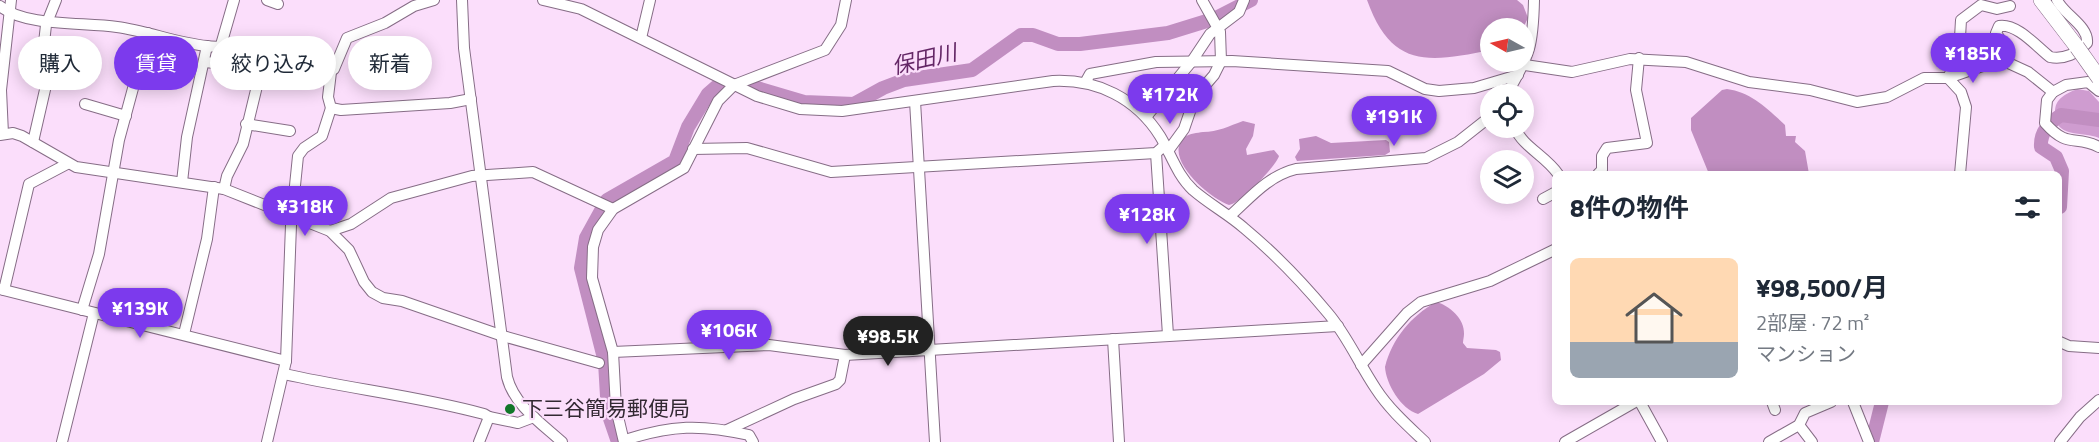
<!DOCTYPE html>
<html lang="ja">
<meta charset="utf-8">
<style>
:root{--surface:#fff;--page:#f2f2f3;--text:#1f2937;--muted:#747a83;--line:#e0e1e3;--accent:#7c3aed}
body{margin:0;font-family:"Titillium Web","Noto Sans JP",sans-serif;background:var(--page);color:var(--text);height:100vh;display:flex;flex-direction:column;font-size:22px;white-space:nowrap}
*{box-sizing:border-box;margin:0}
p{font-size:20px;color:var(--muted)}
.icon{flex:none;width:33px;height:33px;fill:none;stroke:currentColor;stroke-width:2;stroke-linecap:round;stroke-linejoin:round}
.map{position:relative;flex:1;overflow:hidden}
.sheet{position:absolute;left:1552px;top:171px;width:510px;height:234px;display:flex;flex-direction:column;background:var(--surface);border-radius:9px;box-shadow:0 3px 15px #0003}
.sheet>*{flex:none}
.guide{position:absolute;left:18px;top:36px;width:570px;height:54px;display:flex;gap:12px}
.needle{width:39px;rotate:278deg}
.buttons{position:absolute;left:1480px;top:18px;display:grid;gap:12px}
.buttons a{display:grid;place-items:center;width:54px;height:54px;border-radius:50%;background:var(--surface);box-shadow:0 3px 15px #0003;font-size:30px}
.price{position:absolute;translate:-50% -51px;padding:0 14px;border-radius:21px;background:var(--accent);color:#fff;font-size:20px;line-height:39px;filter:drop-shadow(0 2px 3px #0008)}
.price::after{content:'';position:absolute;left:50%;top:36px;width:18px;height:14px;margin-left:-9px;background:inherit;clip-path:polygon(0 0,100% 0,50% 100%)}
.price.current{background:#222;color:#fff}
ul{padding:0;list-style:none}
li{display:flex;align-items:center;gap:18px;height:150px;padding:0 18px}
li+li{border-top:2px solid var(--line)}
li span{display:grid;place-items:center;flex:none;width:168px;height:120px;border-radius:9px;color:#555}
li>.icon{margin-inline-start:auto}
span .icon{width:72px;height:72px;fill:#fffc;stroke-width:1}
li b{font-size:26px}
h2{display:flex;justify-content:space-between;align-items:center;height:72px;padding:0 18px;font-size:26px}
.tag{padding:0 21px;border-radius:27px;background:var(--surface);box-shadow:0 3px 15px #0003;font-size:21px;line-height:54px}
.tag.current{background:var(--accent);color:#fff}
.map>svg:first-child{display:block}
.forest{fill:#cf9cd0}
.water{fill:#c18ec1}
.lines{fill:none;stroke-linecap:round;stroke-linejoin:round}
.river{stroke:#c18ec1;stroke-width:14}
.minor-casing{stroke:#866d86;stroke-width:12}
.highway-casing{stroke:#866d86;stroke-width:16}
.minor{stroke:#fff;stroke-width:10}
.highway{stroke:#fff;stroke-width:15}
.highway-bridge-casing{stroke:#866d86;stroke-width:16;stroke-linecap:butt}
.highway-bridge{stroke:#fff;stroke-width:15}
.poi-dot{fill:#117729;stroke:#fbdefb;stroke-width:2}
.labels{text-anchor:middle;stroke-width:4.5;stroke-linejoin:round;paint-order:stroke}
.poi-label{font-size:21px;fill:#332933;stroke:#fbdefb;text-anchor:start}
.water-label{font-size:22px;font-style:italic;fill:#642766;stroke:#fbdefb}
</style>
<div class="map">
<svg width="2099" height="442" viewBox="0 0 2099 442">
<rect width="100%" height="100%" fill="#fbdefb"/>
<path class="forest" d="M2077,89L2089,91L2099,102V138C2083,131 2054,139 2055,112C2055,98 2066,94 2077,89Z"/>
<g class="water">
<path d="M1367,0H1517L1523,5L1528,18L1523,28H1491V50C1430,62 1392,70 1367,0Z"/>
<path d="M1727,89C1751,92 1768,109 1785,125L1786,136H1796L1795,142L1805,151L1809,174H1709L1691,130V118L1722,90Z"/>
<path d="M1243,121L1255,124L1253,136L1246,149L1247,155L1274,150L1279,156C1276,166 1240,204 1229,205C1210,199 1161,157 1185,137C1190,133 1197,133 1203,132C1218,132 1229,126 1243,121Z"/>
<polygon points="1316,136 1331,143 1386,140 1389,142 1390,152 1385,155 1297,161 1295,157 1300,149 1299,139"/>
<path d="M1436,302C1449,305 1465,319 1464,334C1464,337 1463,340 1463,343L1467,348L1496,350L1500,352L1501,360L1484,374L1418,414C1401,409 1386,384 1385,367C1392,339 1411,316 1436,302Z"/>
</g>
<g class="lines">
<g class="river">
<polyline points="1216,18 1251,0"/>
<polyline points="747,85 804,102 854,104 883,88 904,80 972,70 1021,35 1033,35 1058,44 1080,44 1168,33 1210,20"/>
<path d="M2060,207L2062,171L2056,157L2041,147C2040,132 2049,123 2061,115L2099,120"/>
<polyline points="618,442 608,413 605,362 581,268 586,238 607,200 675,161 688,127 708,94 716,87 726,86"/>
<polyline points="1872,442 1882,402"/>
</g>
<defs>
<g id="minor">
<polyline points="267,0 278,4"/>
<path d="M462,0L464,48L507,377C514,405 541,423 562,442"/>
<path d="M543,0L581,9L757,96L800,109L842,111L1053,81C1097,79 1136,98 1160,136C1171,154 1177,175 1193,190C1209,204 1228,214 1244,228C1274,253 1302,282 1327,312C1347,335 1359,364 1376,389C1389,409 1407,425 1425,442"/>
<path d="M0,6C25,27 84,22 117,27C147,31 177,43 207,46C225,48 244,48 262,51L264,57L327,74L334,69L347,38L385,23L414,6L434,0"/>
<polyline points="641,38 650,0"/>
<polyline points="221,45 234,0"/>
<polyline points="27,55 75,56"/>
<polyline points="205,62 262,68"/>
<path d="M2006,62L2008,51L1996,33L1999,26C2017,23 2037,47 2050,57C2064,60 2078,53 2087,43C2089,26 2064,15 2057,0"/>
<polyline points="1525,65 1572,72 1630,59 1686,62 1749,82 1810,90 1857,102 1887,97 1924,78 1948,78 1994,62 2004,61 2028,72 2053,92 2066,85 2088,82 2099,91"/>
<polyline points="331,72 328,97 331,108 341,110 450,103 471,99"/>
<polyline points="1948,78 1959,55 1961,20 1981,5 1997,9 2010,6"/>
<polyline points="1948,78 1961,92 1966,107 1960,174"/>
<polyline points="1085,83 1090,74 1156,62 1232,61 1388,71 1425,89 1439,91 1474,88 1518,75"/>
<path d="M2053,92L2047,100L2045,123C2069,150 2075,134 2099,147"/>
<path d="M1507,94C1530,54 1533,47 1534,0"/>
<polyline points="915,101 935,442"/>
<polyline points="85,104 126,116"/>
<polyline points="1146,117 1192,61 1210,34 1239,12 1244,0"/>
<polyline points="246,124 290,131"/>
<path d="M1515,128C1523,147 1546,156 1558,174"/>
<polyline points="3,134 1,90 11,0"/>
<polyline points="0,135 13,133 22,136 76,167 224,189 330,231 349,250 364,282 372,292 383,298 402,301 503,336 599,363"/>
<polyline points="33,142 47,81 44,43 46,25 56,0"/>
<polyline points="693,149 747,148 831,172 1156,153 1165,145"/>
<polyline points="1168,151 1184,129 1195,97 1214,75 1221,61 1220,32 1202,0"/>
<polyline points="1156,153 1168,335"/>
<polyline points="1598,174 1602,170 1602,156 1607,148 1647,143 1636,90 1639,58"/>
<polyline points="182,182 187,137 207,46"/>
<polyline points="224,189 227,176 243,144 264,57"/>
<polyline points="1543,199 1556,192"/>
<path d="M1230,216C1251,197 1268,176 1296,169L1426,158L1458,142L1491,116"/>
<polyline points="330,231 351,224 391,198 472,176 533,172 613,209"/>
<polyline points="0,289 286,361"/>
<polyline points="4,290 29,184 67,164"/>
<polyline points="82,310 99,254 119,140 148,33"/>
<polyline points="184,334 207,239 214,187"/>
<polyline points="1113,339 1119,442"/>
<polyline points="2060,342 2069,346 2099,348"/>
<polyline points="613,352 769,345 845,355 1338,326"/>
<polyline points="1361,365 1407,313 1421,302 1490,281 1556,249"/>
<path d="M284,374C351,389 418,396 484,414L489,417L479,442"/>
<polyline points="1640,402 1662,442"/>
<polyline points="1772,402 1775,410"/>
<polyline points="1853,402 1869,442"/>
<polyline points="489,417 518,423 534,417"/>
<polyline points="1799,425 1812,442"/>
<polyline points="727,430 794,399 836,384 840,380 845,355"/>
<path d="M625,440C671,425 701,424 749,435L753,442"/>
<polyline points="62,442 94,313"/>
<polyline points="267,442 286,361 291,225 298,156 304,148 322,136 331,108"/>
<polyline points="624,442 616,408 613,352 592,278 593,247 598,230 613,209 684,168 718,101 734,85 825,50 841,25 846,0"/>
<polyline points="1565,442 1635,402"/>
<polyline points="1769,442 1799,425 1805,413 1831,402"/>
<polyline points="2060,442 2080,417 2099,400"/>
</g>
<polyline id="highway" points="2041,0 2077,47"/>
</defs>
<use href="#minor" class="minor-casing"/>
<use href="#highway" class="highway-casing"/>
<use href="#minor" class="minor"/>
<use href="#highway" class="highway"/>
<defs>
<polyline id="highway-bridge" points="2077,47 2099,78"/>
</defs>
<use href="#highway-bridge" class="highway-bridge-casing"/>
<use href="#highway-bridge" class="highway-bridge"/>
</g>
<circle class="poi-dot" cx="510" cy="409" r="6"/>
<g class="labels">
<g class="poi-label">
<text x="522" y="416">下三谷簡易郵便局</text>
</g>
<g class="water-label">
<text transform="translate(924 59) rotate(-13)" y="8">保田川</text>
</g>
</g>
</svg>
<div class="buttons">
<a><svg class="needle" viewBox="-14 -14 28 28"><path d="M0-13l5 13h-10z" fill="#e53935"/><path d="M0 13l5-13h-10z" fill="#747a83"/></svg></a>
<a><svg class="icon" aria-label="locate" viewBox="0 0 24 24"><circle cx="12" cy="12" r="6"/><path d="M12 2v4M12 18v4M2 12h4M18 12h4"/></svg></a>
<a><svg class="icon" aria-label="layers" viewBox="0 0 24 24"><path d="M12 4l9 5-9 5-9-5zM3 14l9 5 9-5"/></svg></a>
</div>
<b class="price" style="left:1973px;top:84px">¥185K</b>
<b class="price" style="left:1170px;top:125px">¥172K</b>
<b class="price" style="left:1394px;top:147px">¥191K</b>
<b class="price" style="left:305px;top:237px">¥318K</b>
<b class="price" style="left:1147px;top:245px">¥128K</b>
<b class="price" style="left:140px;top:339px">¥139K</b>
<b class="price" style="left:729px;top:361px">¥106K</b>
<b class="price current" style="left:888px;top:367px">¥98.5K</b>
<div class="guide">
<a class="tag">購入</a>
<a class="tag current">賃貸</a>
<a class="tag">絞り込み</a>
<a class="tag">新着</a>
</div>
<section class="sheet">
<h2>8件の物件<svg class="icon" aria-label="filters" viewBox="0 0 24 24"><path d="M4 7h16M4 17h16"/><circle cx="9" cy="7" r="2"/><circle cx="15" cy="17" r="2"/></svg></h2>
<ul>
<li><span style="background:linear-gradient(#ffd9b3 70%,#9aa5b1 0)"><svg class="icon" aria-label="home" viewBox="0 0 24 24"><path d="M3 11l9-7 9 7M6 9v11h12V9"/></svg></span><div><b>¥98,500/月</b><p>2部屋 · 72 m²</p><p>マンション</p></div></li>
</ul>
</section>
</div>
